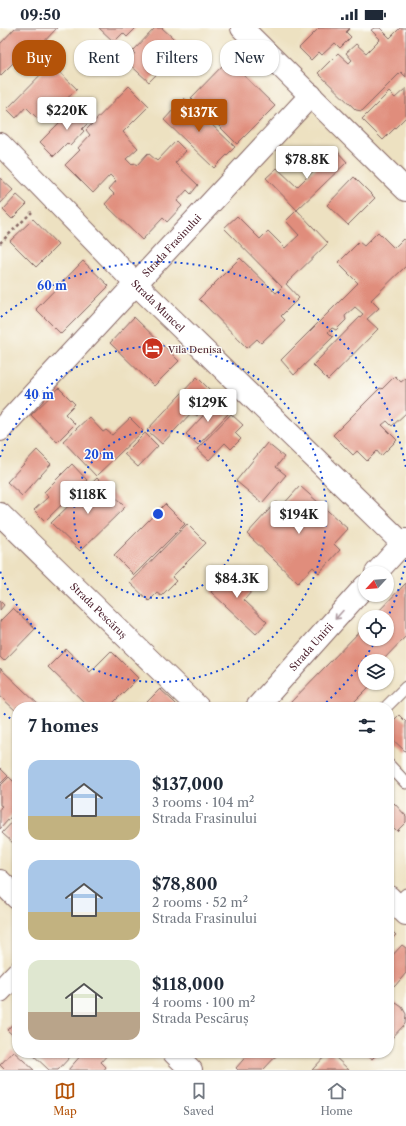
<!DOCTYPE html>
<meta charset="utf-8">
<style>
:root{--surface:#fff;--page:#f6f6f7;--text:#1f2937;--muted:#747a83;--line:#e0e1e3;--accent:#b45309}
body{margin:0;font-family:"Libre Caslon Text",serif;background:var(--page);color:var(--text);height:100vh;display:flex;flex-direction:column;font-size:15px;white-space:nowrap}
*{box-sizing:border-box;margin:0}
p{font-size:13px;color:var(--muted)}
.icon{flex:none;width:22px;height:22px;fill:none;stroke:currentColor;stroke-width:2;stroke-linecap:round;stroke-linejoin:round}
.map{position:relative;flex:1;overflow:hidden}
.side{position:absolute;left:12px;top:674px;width:382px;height:356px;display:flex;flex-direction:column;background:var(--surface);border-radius:16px;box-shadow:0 1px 3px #0004}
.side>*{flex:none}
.guide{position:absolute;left:12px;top:12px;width:382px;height:36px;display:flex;gap:8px}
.needle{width:26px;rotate:244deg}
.tools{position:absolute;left:358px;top:538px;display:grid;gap:8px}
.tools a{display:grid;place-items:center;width:36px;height:36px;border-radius:50%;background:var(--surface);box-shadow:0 1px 3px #0004;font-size:20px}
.price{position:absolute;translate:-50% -34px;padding:0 9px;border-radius:4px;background:#fff;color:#222;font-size:13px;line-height:26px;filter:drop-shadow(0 1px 2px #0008)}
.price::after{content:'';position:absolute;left:50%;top:24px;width:12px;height:9px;margin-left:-6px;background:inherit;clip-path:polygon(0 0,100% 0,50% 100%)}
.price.selected{background:var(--accent);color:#fff}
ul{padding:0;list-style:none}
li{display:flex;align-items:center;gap:12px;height:100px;padding:0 16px}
li span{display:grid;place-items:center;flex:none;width:112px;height:80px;border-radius:12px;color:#555}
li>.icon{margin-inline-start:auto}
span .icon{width:48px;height:48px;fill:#fffc;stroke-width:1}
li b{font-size:17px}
h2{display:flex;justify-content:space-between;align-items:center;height:48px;padding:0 16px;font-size:17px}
.tag{padding:0 14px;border-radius:16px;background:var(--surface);box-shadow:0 1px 3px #0004;font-size:14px;line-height:36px}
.tag.selected{background:var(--accent);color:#fff}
.status{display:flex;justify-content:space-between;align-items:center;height:28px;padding:0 20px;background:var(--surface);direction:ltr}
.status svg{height:11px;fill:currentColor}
.tabs{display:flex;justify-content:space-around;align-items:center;height:56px;border-top:1px solid var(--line);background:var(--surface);font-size:11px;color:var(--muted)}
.tabs a{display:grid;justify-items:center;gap:2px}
.tabs .selected{color:var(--accent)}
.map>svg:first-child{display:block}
.building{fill:#e08d7b}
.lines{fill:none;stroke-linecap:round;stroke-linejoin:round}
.service-casing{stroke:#836360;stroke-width:13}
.minor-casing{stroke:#836360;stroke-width:24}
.tertiary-casing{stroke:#836360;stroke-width:24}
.path{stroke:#836360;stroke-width:2.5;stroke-dasharray:3 3;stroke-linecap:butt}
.service{stroke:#fff;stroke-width:11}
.minor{stroke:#fff;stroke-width:22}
.tertiary{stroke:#fff;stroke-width:22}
.oneway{stroke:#ae9aa0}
.ring{fill:none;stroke:#1d4ed8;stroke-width:2;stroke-dasharray:2 4}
.labels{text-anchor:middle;stroke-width:3;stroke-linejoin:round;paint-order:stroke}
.street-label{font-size:10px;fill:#4a1f2b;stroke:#fdfcf7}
.poi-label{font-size:10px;fill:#4a1f2b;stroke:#fdfcf7;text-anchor:start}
.centre{fill:#1d4ed8;stroke:#fdfcf7;stroke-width:2}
.ring-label{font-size:12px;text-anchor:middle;font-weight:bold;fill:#1d4ed8;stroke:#fdfcf7;stroke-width:3;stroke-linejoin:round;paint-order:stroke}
</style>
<div class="status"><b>09:50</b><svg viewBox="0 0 49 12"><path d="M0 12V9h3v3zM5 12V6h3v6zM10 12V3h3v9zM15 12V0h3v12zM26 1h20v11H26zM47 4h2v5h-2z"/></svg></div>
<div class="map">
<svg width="406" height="1042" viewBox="0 0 406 1042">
<rect width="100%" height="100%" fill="#fdfcf7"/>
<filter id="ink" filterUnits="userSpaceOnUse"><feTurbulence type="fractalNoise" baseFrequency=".025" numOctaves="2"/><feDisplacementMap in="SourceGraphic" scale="8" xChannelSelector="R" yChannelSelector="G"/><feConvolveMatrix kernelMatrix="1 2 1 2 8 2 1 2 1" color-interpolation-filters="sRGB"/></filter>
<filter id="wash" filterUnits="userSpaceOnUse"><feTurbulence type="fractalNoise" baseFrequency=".012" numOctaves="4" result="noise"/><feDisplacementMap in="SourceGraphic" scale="16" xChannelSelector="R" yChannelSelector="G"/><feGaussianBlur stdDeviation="0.9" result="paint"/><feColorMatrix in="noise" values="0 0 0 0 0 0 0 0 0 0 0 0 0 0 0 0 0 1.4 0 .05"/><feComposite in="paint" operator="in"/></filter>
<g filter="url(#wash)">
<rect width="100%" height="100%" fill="#ede1c1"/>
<g id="blocks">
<g class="building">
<polygon points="15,0 57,0 39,19 34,14 0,48 0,16"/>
<polygon points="99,0 136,0 127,9 123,5 114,14"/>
<polygon points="155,0 162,0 183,19 149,54 127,34 135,25 133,23"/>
<polygon points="319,0 350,0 346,4 351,9 340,20 335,15 322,27 319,24 311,32 299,20"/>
<polygon points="374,0 380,0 390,10 400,0 406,0 406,49 401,44 362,83 356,82 318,45 338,25 349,35 352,32 346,25 356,16 366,25 380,11 371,2"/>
<polygon points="228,32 275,78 237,116 191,70"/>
<polygon points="51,36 77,61 53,84 52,83 46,88 45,87 39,92 26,79 16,90 7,81"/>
<polygon points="129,58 149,78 123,104 138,120 126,131 132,137 134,135 137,137 148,125 157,133 176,113 186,123 175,135 198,157 191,166 187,162 177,173 182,178 167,194 163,190 142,212 105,176 114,166 109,161 116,153 110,147 93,165 65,137 80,122 78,120 90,107 86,102"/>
<polygon points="406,60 406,89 383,112 362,91 389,64 395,70"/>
<polygon points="184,70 235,119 214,140 164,92"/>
<polygon points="77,77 92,91 82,101 84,103 70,118 67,115 54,128 40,114"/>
<polygon points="335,121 347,134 297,182 266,150 277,140 297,159"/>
<polygon points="354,149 375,170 348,197 327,177"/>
<polygon points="0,150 13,162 0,176"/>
<polygon points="17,167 27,176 12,191 3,182"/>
<polygon points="297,182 328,215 286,256 299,270 281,288 285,292 261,315 257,311 247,320 199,271 240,230 276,265 282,259 224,200 237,188 260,211 268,203 285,220 299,207 286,193"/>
<polygon points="33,191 58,217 36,239 10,213"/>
<polygon points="378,204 394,220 403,211 406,214 406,238 371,272 379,280 367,291 378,301 328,352 313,337 363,286 355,279 345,288 346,292 336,302 332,300 328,304 333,309 294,347 281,332 358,255 338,235 359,214 364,218"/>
<polygon points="83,233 109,258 61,306 36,281"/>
<polygon points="134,289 179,333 154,358 110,315"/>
<polygon points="395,348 401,354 406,350 406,385 392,398 387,393 382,397 397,412 381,428 377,423 367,433 357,423 353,427 333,407 380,360 382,361"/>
<polygon points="197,349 216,368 197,388 192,384 162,416 147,402"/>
<polygon points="59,360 75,376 65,386 75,396 57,414 31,387"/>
<polygon points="217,373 230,384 198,417 186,406"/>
<polygon points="231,386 243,397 235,405 241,411 231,421 225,415 209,432 197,421"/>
<polygon points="89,389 103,404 106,402 112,407 130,390 143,403 96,448 63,413"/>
<polygon points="145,405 158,418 138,439 124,426"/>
<polygon points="267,415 284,429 276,439 286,447 262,475 236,453"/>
<polygon points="37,422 51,436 22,468 7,454"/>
<polygon points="72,436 87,452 45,493 34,482 48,469 44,464"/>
<polygon points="97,450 125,479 80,523 51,495"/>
<polygon points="300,458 348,501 334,516 340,522 319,545 313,539 298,555 247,506 276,474 281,479"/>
<polygon points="165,476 185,496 134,547 114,527"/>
<polygon points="187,496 206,515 172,549 176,553 161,568 157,565 149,573 130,555"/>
<polygon points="226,538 253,562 244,572 267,594 256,606 211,564 218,556 213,552"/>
<polygon points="406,555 406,608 382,633 365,633 365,650 364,651 365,655 368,655 370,658 349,679 286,679 365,598 365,611 387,611 387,589 373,589"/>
<polygon points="0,573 4,577 0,582"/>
<polygon points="13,580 35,601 4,633 0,629 0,593"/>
<polygon points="66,621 90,644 111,623 138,650 113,675 118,679 89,679 48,639"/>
<polygon points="0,640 41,679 17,679 17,684 0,668"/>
<polygon points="160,661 172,672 179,679 142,679"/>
<polygon points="399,687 406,694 406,724 389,708 389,697"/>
<polygon points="0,740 8,748 0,756"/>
<polygon points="9,749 17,757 17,782 0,801 0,780 2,778 0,777 0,758"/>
<polygon points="394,775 406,788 406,794 397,803 389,795 389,779"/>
<polygon points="17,789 17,811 13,815 2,805"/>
<polygon points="389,900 396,907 389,913"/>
<polygon points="402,917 406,920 406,945 395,958 389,952 389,931"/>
<polygon points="389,975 396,975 402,979 406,986 405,996 389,1013"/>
<polygon points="17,991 17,1011 7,1002"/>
<polygon points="13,1023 34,1042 5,1042 0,1037"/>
<polygon points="31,1025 68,1025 71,1028 58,1042 49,1042"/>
<polygon points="83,1025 109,1025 101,1034 106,1039 104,1042 68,1042"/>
<polygon points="249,1025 279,1025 263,1042 238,1042 236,1040"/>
<polygon points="328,1025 331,1025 349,1042 312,1042"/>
<polygon points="365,1025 378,1025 372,1031"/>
</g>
</g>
</g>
<g filter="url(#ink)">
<use href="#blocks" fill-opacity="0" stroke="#836360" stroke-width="1"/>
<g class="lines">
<defs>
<g id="service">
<polyline points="386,679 406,659"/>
<polyline points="389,737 406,755"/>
<polyline points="396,876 406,866"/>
</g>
<g id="minor">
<polyline points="242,0 406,162"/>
<path id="s1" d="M0,116L136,256L406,519"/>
<path id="s2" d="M0,402L311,67"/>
<path id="s3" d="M0,486L198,679"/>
<polyline points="0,853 17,870"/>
<polyline points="389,869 406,886"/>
<polyline points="174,1025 191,1042"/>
</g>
<g id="tertiary">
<polyline points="376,545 406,512"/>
<path id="s4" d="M257,679L365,558"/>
<polyline points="0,963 17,945"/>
</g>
</defs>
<use href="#service" class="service-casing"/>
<use href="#minor" class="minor-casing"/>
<use href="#tertiary" class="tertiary-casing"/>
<polyline class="path" points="0,215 32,184"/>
<use href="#service" class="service"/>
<use href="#minor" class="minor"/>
<use href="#tertiary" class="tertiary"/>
</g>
<defs><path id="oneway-shaft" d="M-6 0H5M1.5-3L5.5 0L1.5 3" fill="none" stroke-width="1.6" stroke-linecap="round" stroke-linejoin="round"/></defs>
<use class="oneway" href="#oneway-shaft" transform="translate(339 587) rotate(132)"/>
</g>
<g class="ring">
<circle cx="158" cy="486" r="84"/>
<path d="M0 429A168 168 0 1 1 0 543"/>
<path d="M406 532A252 252 0 0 1 387 591M376 612A252 252 0 0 1 322 678M15 694A252 252 0 0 1 1 683M1 289A252 252 0 0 1 406 440"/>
</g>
<defs>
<symbol id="hotel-disc" viewBox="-11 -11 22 22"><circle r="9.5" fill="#c8321e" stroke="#fdfcf7"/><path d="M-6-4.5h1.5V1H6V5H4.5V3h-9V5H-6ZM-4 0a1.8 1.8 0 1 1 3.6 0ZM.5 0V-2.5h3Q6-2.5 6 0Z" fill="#fff"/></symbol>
</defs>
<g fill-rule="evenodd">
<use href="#hotel-disc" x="140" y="308" width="25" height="25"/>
</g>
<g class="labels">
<g class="street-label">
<text dy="4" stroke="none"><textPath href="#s2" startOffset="252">Strada Frasinului</textPath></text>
<text dy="4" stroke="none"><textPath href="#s1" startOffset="226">Strada Muncel</textPath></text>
<text dy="4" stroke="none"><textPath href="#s3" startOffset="138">Strada Pescăruș</textPath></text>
<text dy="4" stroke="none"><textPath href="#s4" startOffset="81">Strada Unirii</textPath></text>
</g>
<g class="poi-label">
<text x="168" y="325">Vila Denisa</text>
</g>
</g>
<circle cx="158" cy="486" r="6" class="centre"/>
<g class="ring-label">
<text x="52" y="262">60 m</text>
<text x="39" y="371">40 m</text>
<text x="99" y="431">20 m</text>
</g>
</svg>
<div class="tools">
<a><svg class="needle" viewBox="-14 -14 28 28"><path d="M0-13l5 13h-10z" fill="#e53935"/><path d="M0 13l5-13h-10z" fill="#747a83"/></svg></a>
<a><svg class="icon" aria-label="locate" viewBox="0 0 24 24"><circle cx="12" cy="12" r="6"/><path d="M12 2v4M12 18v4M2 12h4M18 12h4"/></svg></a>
<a><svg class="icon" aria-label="layers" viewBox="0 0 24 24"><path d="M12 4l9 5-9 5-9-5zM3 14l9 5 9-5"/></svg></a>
</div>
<b class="price" style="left:67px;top:103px">$220K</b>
<b class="price selected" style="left:199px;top:105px">$137K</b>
<b class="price" style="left:307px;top:152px">$78.8K</b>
<b class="price" style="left:208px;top:395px">$129K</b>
<b class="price" style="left:88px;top:487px">$118K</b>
<b class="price" style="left:299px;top:507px">$194K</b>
<b class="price" style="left:237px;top:571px">$84.3K</b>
<div class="guide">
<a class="tag selected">Buy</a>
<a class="tag">Rent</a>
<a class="tag">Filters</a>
<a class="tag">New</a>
</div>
<section class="side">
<h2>7 homes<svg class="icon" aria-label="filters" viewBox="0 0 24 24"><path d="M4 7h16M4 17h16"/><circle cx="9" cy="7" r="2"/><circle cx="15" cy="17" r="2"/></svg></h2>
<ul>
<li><span style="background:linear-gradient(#a9c7e8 70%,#c2b280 0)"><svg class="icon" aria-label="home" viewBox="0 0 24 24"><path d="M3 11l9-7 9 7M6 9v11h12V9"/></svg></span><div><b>$137,000</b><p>3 rooms · 104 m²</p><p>Strada Frasinului</p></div></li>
<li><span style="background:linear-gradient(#a9c7e8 65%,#c2b280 0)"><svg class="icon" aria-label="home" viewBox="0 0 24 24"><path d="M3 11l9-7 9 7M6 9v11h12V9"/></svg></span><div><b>$78,800</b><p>2 rooms · 52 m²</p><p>Strada Frasinului</p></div></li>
<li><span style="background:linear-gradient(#dfe7d0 65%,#b9a48a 0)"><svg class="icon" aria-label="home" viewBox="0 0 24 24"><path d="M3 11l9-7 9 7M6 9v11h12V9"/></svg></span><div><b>$118,000</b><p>4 rooms · 100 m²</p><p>Strada Pescăruș</p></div></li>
</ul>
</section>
</div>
<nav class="tabs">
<a class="selected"><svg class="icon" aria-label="map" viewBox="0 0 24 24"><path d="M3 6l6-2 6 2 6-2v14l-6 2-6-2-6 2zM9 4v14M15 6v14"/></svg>Map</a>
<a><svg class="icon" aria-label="saved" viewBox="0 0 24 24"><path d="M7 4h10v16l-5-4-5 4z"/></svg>Saved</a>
<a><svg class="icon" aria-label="home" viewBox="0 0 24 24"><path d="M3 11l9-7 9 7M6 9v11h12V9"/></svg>Home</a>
</nav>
